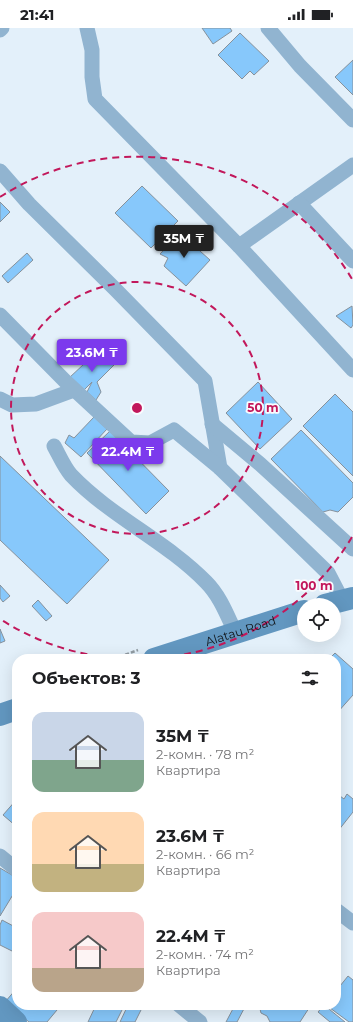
<!DOCTYPE html>
<html lang="ru">
<meta charset="utf-8">
<style>
:root{--surface:#fff;--page:#f2f2f2;--text:#202124;--muted:#757577;--accent:#7c3aed}
body{margin:0;font-family:Montserrat,sans-serif;background:var(--page);color:var(--text);height:100vh;display:flex;flex-direction:column;font-size:15px;white-space:nowrap}
*{box-sizing:border-box;margin:0}
p{font-size:13px;color:var(--muted)}
.icon{flex:none;width:22px;height:22px;fill:none;stroke:currentColor;stroke-width:2;stroke-linecap:round;stroke-linejoin:round}
.map{position:relative;flex:1;overflow:hidden}
.drawer{position:absolute;left:12px;top:626px;width:329px;height:356px;display:flex;flex-direction:column;background:var(--surface);border-radius:16px;box-shadow:0 4px 16px #0002}
.drawer>*{flex:none}
.buttons{position:absolute;left:297px;top:570px;display:grid;gap:8px}
.buttons a{display:grid;place-items:center;width:44px;height:44px;border-radius:50%;background:var(--surface);box-shadow:0 4px 16px #0002;font-size:20px}
.price{position:absolute;translate:-50% -34px;padding:0 9px;border-radius:4px;background:var(--accent);color:#fff;font-size:13px;line-height:26px;filter:drop-shadow(0 1px 2px #0008)}
.price::after{content:'';position:absolute;left:50%;top:24px;width:12px;height:9px;margin-left:-6px;background:inherit;clip-path:polygon(0 0,100% 0,50% 100%)}
.price.selected{background:#222;color:#fff}
ul{padding:0;list-style:none}
li{display:flex;align-items:center;gap:12px;height:100px;padding:0 20px}
li span{display:grid;place-items:center;flex:none;width:112px;height:80px;border-radius:12px;color:#555}
li>.icon{margin-inline-start:auto}
span .icon{width:48px;height:48px;fill:#fffc;stroke-width:1}
li b{font-size:17px}
h2{display:flex;justify-content:space-between;align-items:center;height:48px;padding:0 20px;font-size:17px}
.status{display:flex;justify-content:space-between;align-items:center;height:28px;padding:0 20px;background:var(--surface);direction:ltr}
.status svg{height:11px;fill:currentColor}
.map>svg:first-child{display:block}
.building{fill:#87c8fb;stroke:#86919b}
.lines{fill:none;stroke-linecap:round;stroke-linejoin:round}
.path{stroke:#919ba2;stroke-width:2.5;stroke-dasharray:4 2;stroke-linecap:butt}
.street{stroke:#91b4d0;stroke-width:15}
.secondary{stroke:#6297c0;stroke-width:22}
.ring{fill:none;stroke:#c2185b;stroke-width:2;stroke-dasharray:7 5}
.labels{text-anchor:middle;stroke-width:3.5;stroke-linejoin:round;paint-order:stroke}
.street-label{font-size:12px;fill:#111519;stroke:#f9fbfe}
.centre{fill:#c2185b;stroke:#f9fbfe;stroke-width:2}
.ring-label{font-size:12px;text-anchor:middle;font-weight:bold;fill:#c2185b;stroke:#f9fbfe;stroke-width:3.5;stroke-linejoin:round;paint-order:stroke}
</style>
<div class="status"><b>21:41</b><svg viewBox="0 0 49 12"><path d="M0 12V9h3v3zM5 12V6h3v6zM10 12V3h3v9zM15 12V0h3v12zM26 1h20v11H26zM47 4h2v5h-2z"/></svg></div>
<div class="map">
<svg width="353" height="994" viewBox="0 0 353 994">
<rect width="100%" height="100%" fill="#e3f0fa"/>
<g class="building">
<polygon points="202,0 230,0 232,3 213,16"/>
<polygon points="240,5 269,33 254,47 250,43 242,51 218,27"/>
<polygon points="353,32 353,67 335,49"/>
<polygon points="142,158 178,193 151,220 115,185"/>
<polygon points="0,174 10,184 0,194"/>
<polygon points="180,205 210,232 186,258 164,238 168,230 160,226"/>
<polygon points="27,225 33,232 8,255 2,248"/>
<polygon points="352,278 353,297 351,300 336,288"/>
<polygon points="100,321 115,336 97,354 101,364 96,372 87,364 92,354 82,364 69,350"/>
<polygon points="258,354 292,391 260,421 226,385"/>
<polygon points="335,366 353,384 353,448 303,398"/>
<polygon points="94,389 107,401 81,429 65,415 69,407 74,410"/>
<polygon points="301,402 353,455 353,469 338,484 330,482 323,484 271,431"/>
<polygon points="110,403 169,463 146,486 87,425"/>
<polygon points="0,428 109,532 67,576 0,512"/>
<polygon points="0,557 10,568 3,574 0,570"/>
<polygon points="38,572 52,588 46,593 32,578"/>
<polygon points="0,601 5,613 0,615"/>
<polygon points="335,625 353,641 353,667 337,685 336,684 336,631 329,631"/>
<polygon points="336,765 344,771 347,766 353,771 353,784 338,803 336,802"/>
<polygon points="17,771 17,799 3,787"/>
<polygon points="0,840 17,850 17,860 0,888"/>
<polygon points="2,892 17,900 17,918 14,924 0,917 0,897"/>
<polygon points="348,948 353,952 353,994 349,994 326,977 336,977 336,963"/>
<polygon points="17,960 17,977 50,977 57,982 47,994 29,994 5,974"/>
<polygon points="96,977 116,977 123,980 116,994 88,994"/>
<polygon points="128,977 143,978 135,994 120,994"/>
<polygon points="235,977 246,977 237,994 226,994"/>
<polygon points="259,977 311,977 300,994 270,994 267,988 261,985"/>
<polygon points="324,977 345,994 330,994 318,984"/>
</g>
<g class="lines">
<polyline class="path" points="114,631 138,622"/>
<g class="street">
<polyline points="87,0 92,22 92,49 95,71 239,218"/>
<polyline points="268,0 300,38 353,92"/>
<polyline points="0,2 2,0"/>
<polyline points="353,137 239,218 353,342"/>
<polyline points="0,143 29,176 115,261 205,353 220,440 328,545 342,572"/>
<polyline points="299,175 353,233"/>
<polyline points="0,287 65,353 131,414 150,415 174,402 220,440"/>
<polyline points="0,371 12,377 36,376 74,362"/>
<polyline points="212,396 260,436 353,521"/>
<path d="M54,418C59,427 64,439 71,447C111,489 166,513 206,554C220,568 227,587 235,604"/>
<polyline points="0,828 17,842"/>
<polyline points="336,882 353,895"/>
<polyline points="179,977 200,994"/>
</g>
<g class="secondary">
<polyline points="325,577 353,570"/>
<path id="s1" d="M154,631L304,583"/>
<polyline points="0,687 17,681"/>
<polyline points="0,979 16,994"/>
</g>
</g>
<g class="ring">
<circle cx="137" cy="380" r="126"/>
<path d="M352 509A251 251 0 0 1 139 631M135 631A251 251 0 0 1 0 591M0 169A251 251 0 0 1 352 251"/>
</g>
<g class="labels">
<g class="street-label">
<text dy="4" stroke="none"><textPath href="#s1" startOffset="91">Alatau Road</textPath></text>
</g>
</g>
<circle cx="137" cy="380" r="6" class="centre"/>
<g class="ring-label">
<text x="263" y="384">50 m</text>
<text x="314" y="562">100 m</text>
</g>
</svg>
<div class="buttons">
<a><svg class="icon" aria-label="locate" viewBox="0 0 24 24"><circle cx="12" cy="12" r="6"/><path d="M12 2v4M12 18v4M2 12h4M18 12h4"/></svg></a>
</div>
<b class="price selected" style="left:184px;top:231px">35M ₸</b>
<b class="price" style="left:92px;top:345px">23.6M ₸</b>
<b class="price" style="left:128px;top:444px">22.4M ₸</b>
<section class="drawer">
<h2>Объектов: 3<svg class="icon" aria-label="filters" viewBox="0 0 24 24"><path d="M4 7h16M4 17h16"/><circle cx="9" cy="7" r="2"/><circle cx="15" cy="17" r="2"/></svg></h2>
<ul>
<li><span style="background:linear-gradient(#c9d6e8 60%,#7fa58c 0)"><svg class="icon" aria-label="home" viewBox="0 0 24 24"><path d="M3 11l9-7 9 7M6 9v11h12V9"/></svg></span><div><b>35M ₸</b><p>2-комн. · 78 m²</p><p>Квартира</p></div></li>
<li><span style="background:linear-gradient(#ffd9b3 65%,#c2b280 0)"><svg class="icon" aria-label="home" viewBox="0 0 24 24"><path d="M3 11l9-7 9 7M6 9v11h12V9"/></svg></span><div><b>23.6M ₸</b><p>2-комн. · 66 m²</p><p>Квартира</p></div></li>
<li><span style="background:linear-gradient(#f6c9c9 70%,#b9a48a 0)"><svg class="icon" aria-label="home" viewBox="0 0 24 24"><path d="M3 11l9-7 9 7M6 9v11h12V9"/></svg></span><div><b>22.4M ₸</b><p>2-комн. · 74 m²</p><p>Квартира</p></div></li>
</ul>
</section>
</div>
